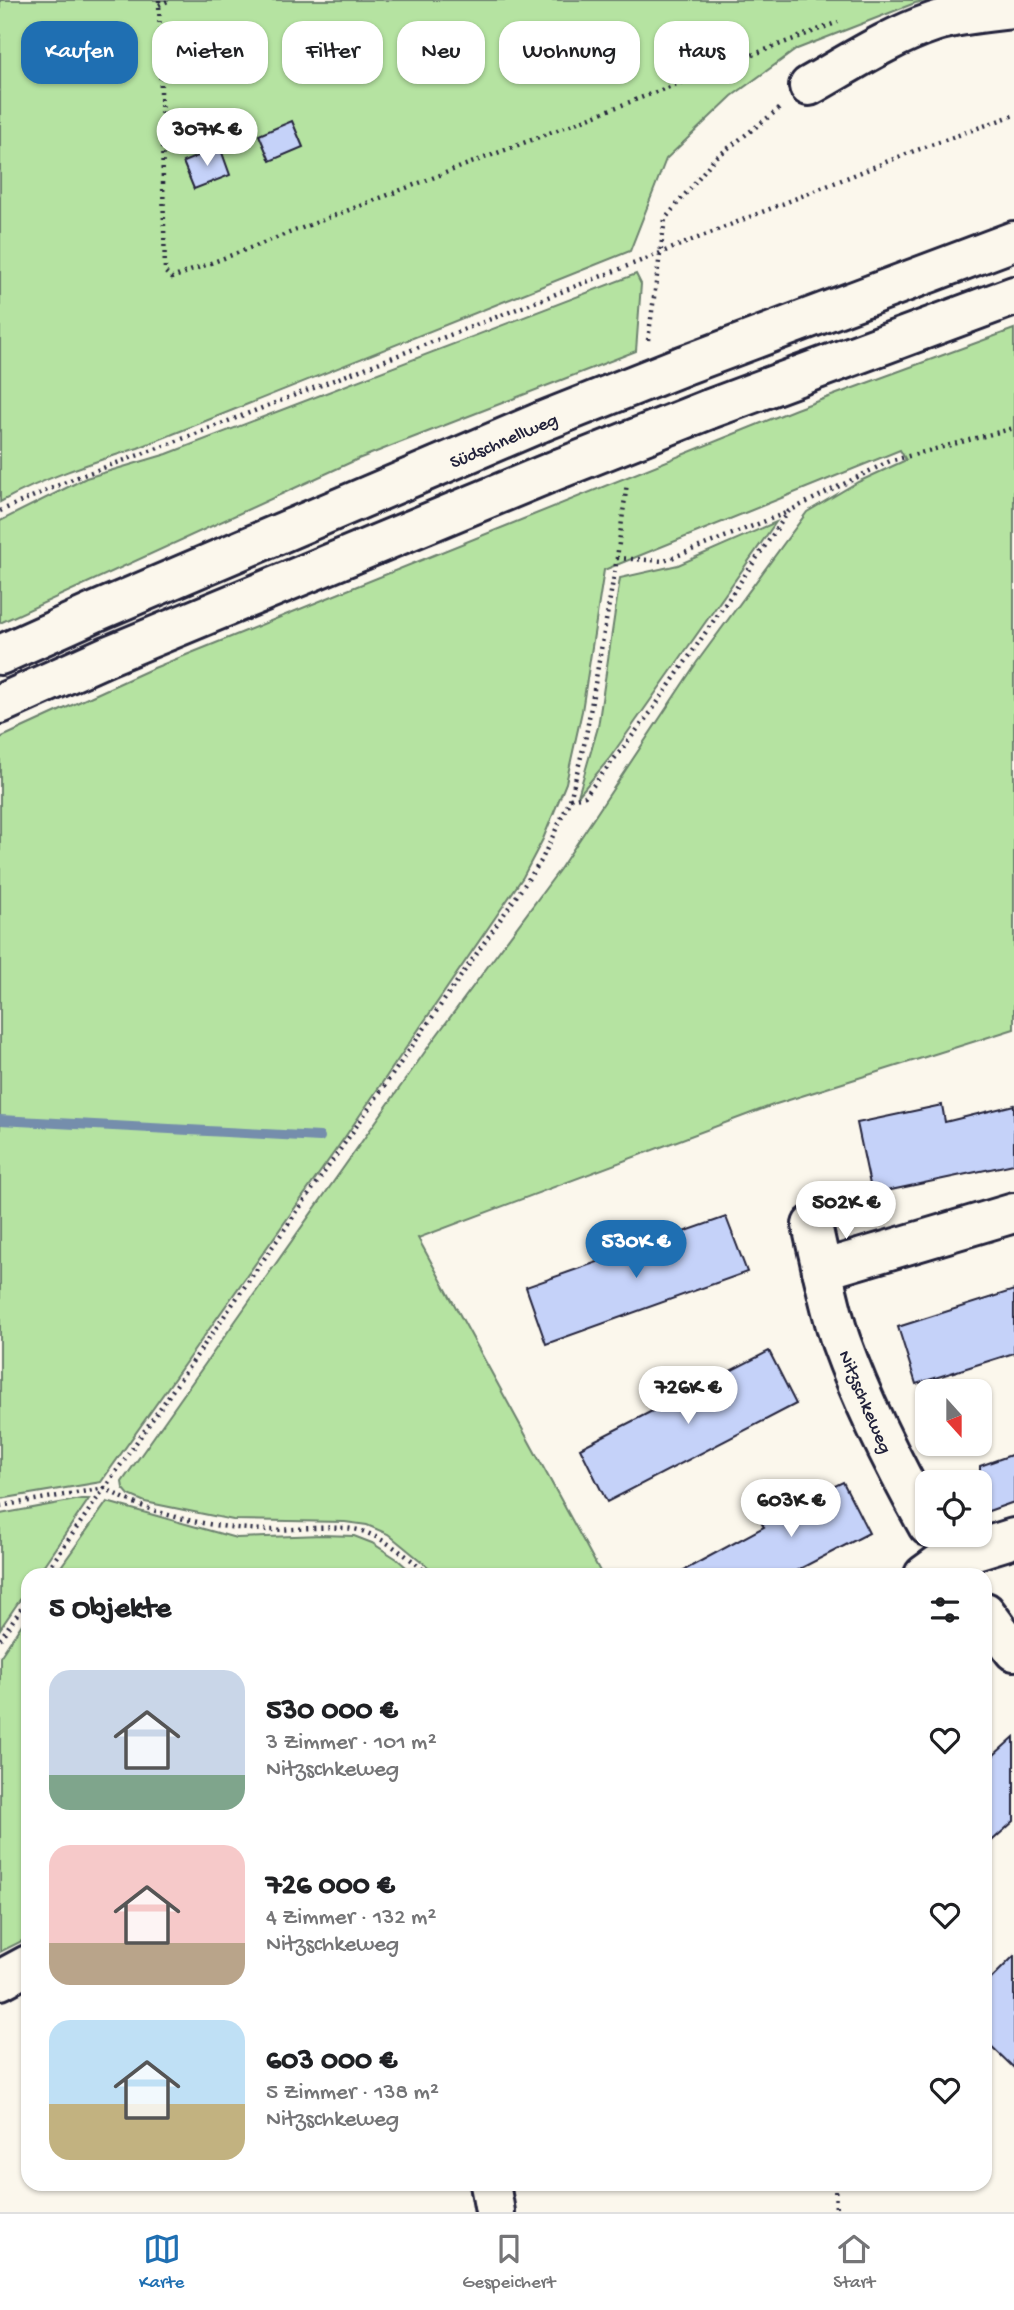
<!DOCTYPE html>
<html lang="de">
<meta charset="utf-8">
<style>
:root{--surface:#fff;--page:#f6f6f6;--text:#202124;--muted:#757577;--line:#e0e0e0;--accent:#1f6fb2}
body{margin:0;font-family:"Gochi Hand",sans-serif;background:var(--page);color:var(--text);height:100vh;display:flex;flex-direction:column;font-size:26px;white-space:nowrap}
*{box-sizing:border-box;margin:0}
p{font-size:23px;color:var(--muted)}
.icon{flex:none;width:38px;height:38px;fill:none;stroke:currentColor;stroke-width:2;stroke-linecap:round;stroke-linejoin:round}
.map{position:relative;flex:1;overflow:hidden}
.panel{position:absolute;left:21px;top:1568px;width:971px;height:623px;display:flex;flex-direction:column;background:var(--surface);border-radius:21px;box-shadow:0 2px 5px #0004}
.panel>*{flex:none}
.banner{position:absolute;left:21px;top:21px;width:973px;height:63px;display:flex;gap:14px}
.needle{width:46px;rotate:159deg}
.tools{position:absolute;left:915px;top:1379px;display:grid;gap:14px}
.tools a{display:grid;place-items:center;width:77px;height:77px;border-radius:14px;background:var(--surface);box-shadow:0 2px 5px #0004;font-size:35px}
.price{position:absolute;translate:-50% -60px;padding:0 16px;border-radius:24px;background:#fff;color:#222;font-size:23px;line-height:46px;filter:drop-shadow(0 2px 4px #0008)}
.price::after{content:'';position:absolute;left:50%;top:42px;width:21px;height:16px;margin-left:-10px;background:inherit;clip-path:polygon(0 0,100% 0,50% 100%)}
.price.on{background:var(--accent);color:#fff}
ul{padding:0;list-style:none}
li{display:flex;align-items:center;gap:21px;height:175px;padding:0 28px}
li span{display:grid;place-items:center;flex:none;width:196px;height:140px;border-radius:21px;color:#555}
li>.icon{margin-inline-start:auto}
span .icon{width:84px;height:84px;fill:#fffc;stroke-width:1}
li b{font-size:30px}
h2{display:flex;justify-content:space-between;align-items:center;height:84px;padding:0 28px;font-size:30px}
.chip{padding:0 24px;border-radius:21px;background:var(--surface);box-shadow:0 2px 5px #0004;font-size:24px;line-height:63px}
.chip.on{background:var(--accent);color:#fff}
.tabs{display:flex;justify-content:space-around;align-items:center;height:98px;border-top:2px solid var(--line);background:var(--surface);font-size:19px;color:var(--muted)}
.tabs a{display:grid;justify-items:center;gap:4px}
.tabs .on{color:var(--accent)}
.map>svg:first-child{display:block}
.green{fill:#b5e3a1;stroke:#6c826e;stroke-width:2}
.lines{fill:none;stroke-linecap:round;stroke-linejoin:round}
.stream{stroke:#758eac;stroke-width:10}
.building{fill:#c5d2f9;stroke:#22223b;stroke-width:2}
.street-casing{stroke:#22223b;stroke-width:44}
.highway-casing{stroke:#22223b;stroke-width:44}
.path{stroke:#22223b;stroke-width:4.5;stroke-dasharray:2 5;stroke-linecap:butt}
.street{stroke:#fbf7ec;stroke-width:38}
.highway{stroke:#fbf7ec;stroke-width:38}
.highway-bridge-casing{stroke:#22223b;stroke-width:44;stroke-linecap:butt}
.highway-bridge{stroke:#fbf7ec;stroke-width:38}
.labels{text-anchor:middle;stroke-width:5;stroke-linejoin:round;paint-order:stroke}
.street-label{font-size:19px;fill:#22223b;stroke:#fbf7ec}
</style>
<div class="map">
<svg width="1014" height="2212" viewBox="0 0 1014 2212">
<rect width="100%" height="100%" fill="#fbf7ec"/>
<filter id="ink" filterUnits="userSpaceOnUse"><feTurbulence type="fractalNoise" baseFrequency=".0143" numOctaves="2"/><feDisplacementMap in="SourceGraphic" scale="14" xChannelSelector="R" yChannelSelector="G"/><feConvolveMatrix kernelMatrix="1 2 1 2 8 2 1 2 1" color-interpolation-filters="sRGB"/></filter>
<g filter="url(#ink)">
<g class="green">
<path d="M0,0H931L915,3L797,49L732,96L666,159L630,251L138,448C90,463 44,478 0,502Z"/>
<polygon points="636,274 641,284 636,351 358,459 0,623 0,521 86,478 167,454"/>
<polygon points="1014,329 1014,1029 773,1105 418,1238 602,1575 438,1575 388,1534 367,1525 345,1522 233,1520 145,1502 129,1495 123,1488 122,1482 434,1039 560,869 697,662 807,512 858,482 906,460 900,450 604,570 582,711 566,783 543,839 523,877 345,1137 101,1482 0,1499 0,738 149,670 796,409"/>
<polygon points="776,522 609,759 578,796 598,727 620,578 678,565"/>
<polygon points="81,1499 89,1499 37,1575 28,1575 28,1588 0,1629 0,1514"/>
<polygon points="107,1502 236,1538 322,1535 354,1536 372,1543 397,1559 415,1575 276,1575 270,1573 268,1575 55,1575"/>
<polygon points="28,1615 28,1938 0,1952 0,1657"/>
</g>
<g class="lines">
<polyline class="stream" points="0,1120 320,1137"/>
</g>
<g class="building">
<polygon points="292,121 303,147 270,161 259,135"/>
<polygon points="220,147 230,175 194,189 183,162"/>
<polygon points="942,1105 945,1122 1014,1105 1014,1164 872,1194 857,1123"/>
<polygon points="726,1217 747,1272 546,1344 526,1287"/>
<polygon points="1014,1290 1014,1353 916,1384 898,1327"/>
<polygon points="769,1351 796,1404 607,1502 580,1448"/>
<polygon points="1014,1454 1014,1502 980,1514 980,1466"/>
<polygon points="843,1482 869,1533 788,1575 675,1575 764,1527 762,1524 773,1518 772,1516"/>
<polygon points="1014,1737 1014,1821 985,1847 985,1763"/>
<polygon points="1014,1956 1014,2068 985,2040 985,1985"/>
</g>
<g class="lines">
<defs>
<g id="street">
<path d="M809,86C850,63 889,37 934,22C959,14 988,12 1014,9"/>
<polyline points="812,1225 822,1270"/>
<path d="M928,1526C895,1467 864,1406 841,1342C833,1319 828,1294 822,1270L1014,1213"/>
<polyline points="924,1575 946,1559 1014,1538"/>
<polyline points="985,1612 1014,1651"/>
<polyline points="0,1980 28,1965"/>
<polyline points="490,2184 495,2212"/>
</g>
<g id="highway">
<polyline points="682,366 1014,241"/>
<polyline points="707,410 1014,296"/>
<polyline points="0,655 93,613 541,422"/>
<polyline points="0,704 107,656 561,468"/>
</g>
</defs>
<use href="#street" class="street-casing"/>
<use href="#highway" class="highway-casing"/>
<g class="path">
<polyline points="159,0 165,272 172,278 838,22"/>
<polyline points="159,5 170,0"/>
<polyline points="648,340 665,219 713,160 779,109"/>
<polyline points="0,511 75,478 164,446 638,262 906,154 1014,115"/>
<polyline points="617,558 664,561 788,512"/>
<polyline points="570,799 585,796 651,712 789,511 890,461 1014,428"/>
<path d="M0,1506L105,1488C150,1516 217,1529 270,1530C295,1530 340,1524 362,1531C387,1540 409,1557 429,1575"/>
<polyline points="44,1575 541,861 570,800 585,741 617,558 627,483"/>
<polyline points="0,1639 28,1599"/>
<polyline points="835,2184 836,2212"/>
</g>
<use href="#street" class="street"/>
<use href="#highway" class="highway"/>
<defs>
<g id="highway-bridge">
<polyline points="541,422 682,366"/>
<polyline points="561,468 707,410"/>
</g>
</defs>
<use href="#highway-bridge" class="highway-bridge-casing"/>
<use href="#highway-bridge" class="highway-bridge"/>
</g>
</g>
<g class="labels">
<g class="street-label">
<text transform="translate(503 439) rotate(-23)" y="7">Südschnellweg</text>
<text transform="translate(867 1401) rotate(67)" y="7">Nitzschkeweg</text>
</g>
</g>
</svg>
<div class="tools">
<a><svg class="needle" viewBox="-14 -14 28 28"><path d="M0-13l5 13h-10z" fill="#e53935"/><path d="M0 13l5-13h-10z" fill="#757577"/></svg></a>
<a><svg class="icon" aria-label="locate" viewBox="0 0 24 24"><circle cx="12" cy="12" r="6"/><path d="M12 2v4M12 18v4M2 12h4M18 12h4"/></svg></a>
</div>
<b class="price" style="left:207px;top:168px">307K €</b>
<b class="price" style="left:846px;top:1241px">502K €</b>
<b class="price on" style="left:636px;top:1280px">530K €</b>
<b class="price" style="left:688px;top:1426px">726K €</b>
<b class="price" style="left:791px;top:1539px">603K €</b>
<div class="banner">
<a class="chip on">Kaufen</a>
<a class="chip">Mieten</a>
<a class="chip">Filter</a>
<a class="chip">Neu</a>
<a class="chip">Wohnung</a>
<a class="chip">Haus</a>
</div>
<section class="panel">
<h2>5 Objekte<svg class="icon" aria-label="filters" viewBox="0 0 24 24"><path d="M4 7h16M4 17h16"/><circle cx="9" cy="7" r="2"/><circle cx="15" cy="17" r="2"/></svg></h2>
<ul>
<li><span style="background:linear-gradient(#c9d6e8 75%,#7fa58c 0)"><svg class="icon" aria-label="home" viewBox="0 0 24 24"><path d="M3 11l9-7 9 7M6 9v11h12V9"/></svg></span><div><b>530 000 €</b><p>3 Zimmer · 101 m²</p><p>Nitzschkeweg</p></div><svg class="icon" aria-label="heart" viewBox="0 0 24 24"><path d="M12 20l-8-8c-3-5 5-10 8-4 3-6 11-1 8 4z"/></svg></li>
<li><span style="background:linear-gradient(#f6c9c9 70%,#b9a48a 0)"><svg class="icon" aria-label="home" viewBox="0 0 24 24"><path d="M3 11l9-7 9 7M6 9v11h12V9"/></svg></span><div><b>726 000 €</b><p>4 Zimmer · 132 m²</p><p>Nitzschkeweg</p></div><svg class="icon" aria-label="heart" viewBox="0 0 24 24"><path d="M12 20l-8-8c-3-5 5-10 8-4 3-6 11-1 8 4z"/></svg></li>
<li><span style="background:linear-gradient(#bfe0f5 60%,#c2b280 0)"><svg class="icon" aria-label="home" viewBox="0 0 24 24"><path d="M3 11l9-7 9 7M6 9v11h12V9"/></svg></span><div><b>603 000 €</b><p>5 Zimmer · 138 m²</p><p>Nitzschkeweg</p></div><svg class="icon" aria-label="heart" viewBox="0 0 24 24"><path d="M12 20l-8-8c-3-5 5-10 8-4 3-6 11-1 8 4z"/></svg></li>
</ul>
</section>
</div>
<nav class="tabs">
<a class="on"><svg class="icon" aria-label="map" viewBox="0 0 24 24"><path d="M3 6l6-2 6 2 6-2v14l-6 2-6-2-6 2zM9 4v14M15 6v14"/></svg>Karte</a>
<a><svg class="icon" aria-label="saved" viewBox="0 0 24 24"><path d="M7 4h10v16l-5-4-5 4z"/></svg>Gespeichert</a>
<a><svg class="icon" aria-label="home" viewBox="0 0 24 24"><path d="M3 11l9-7 9 7M6 9v11h12V9"/></svg>Start</a>
</nav>
